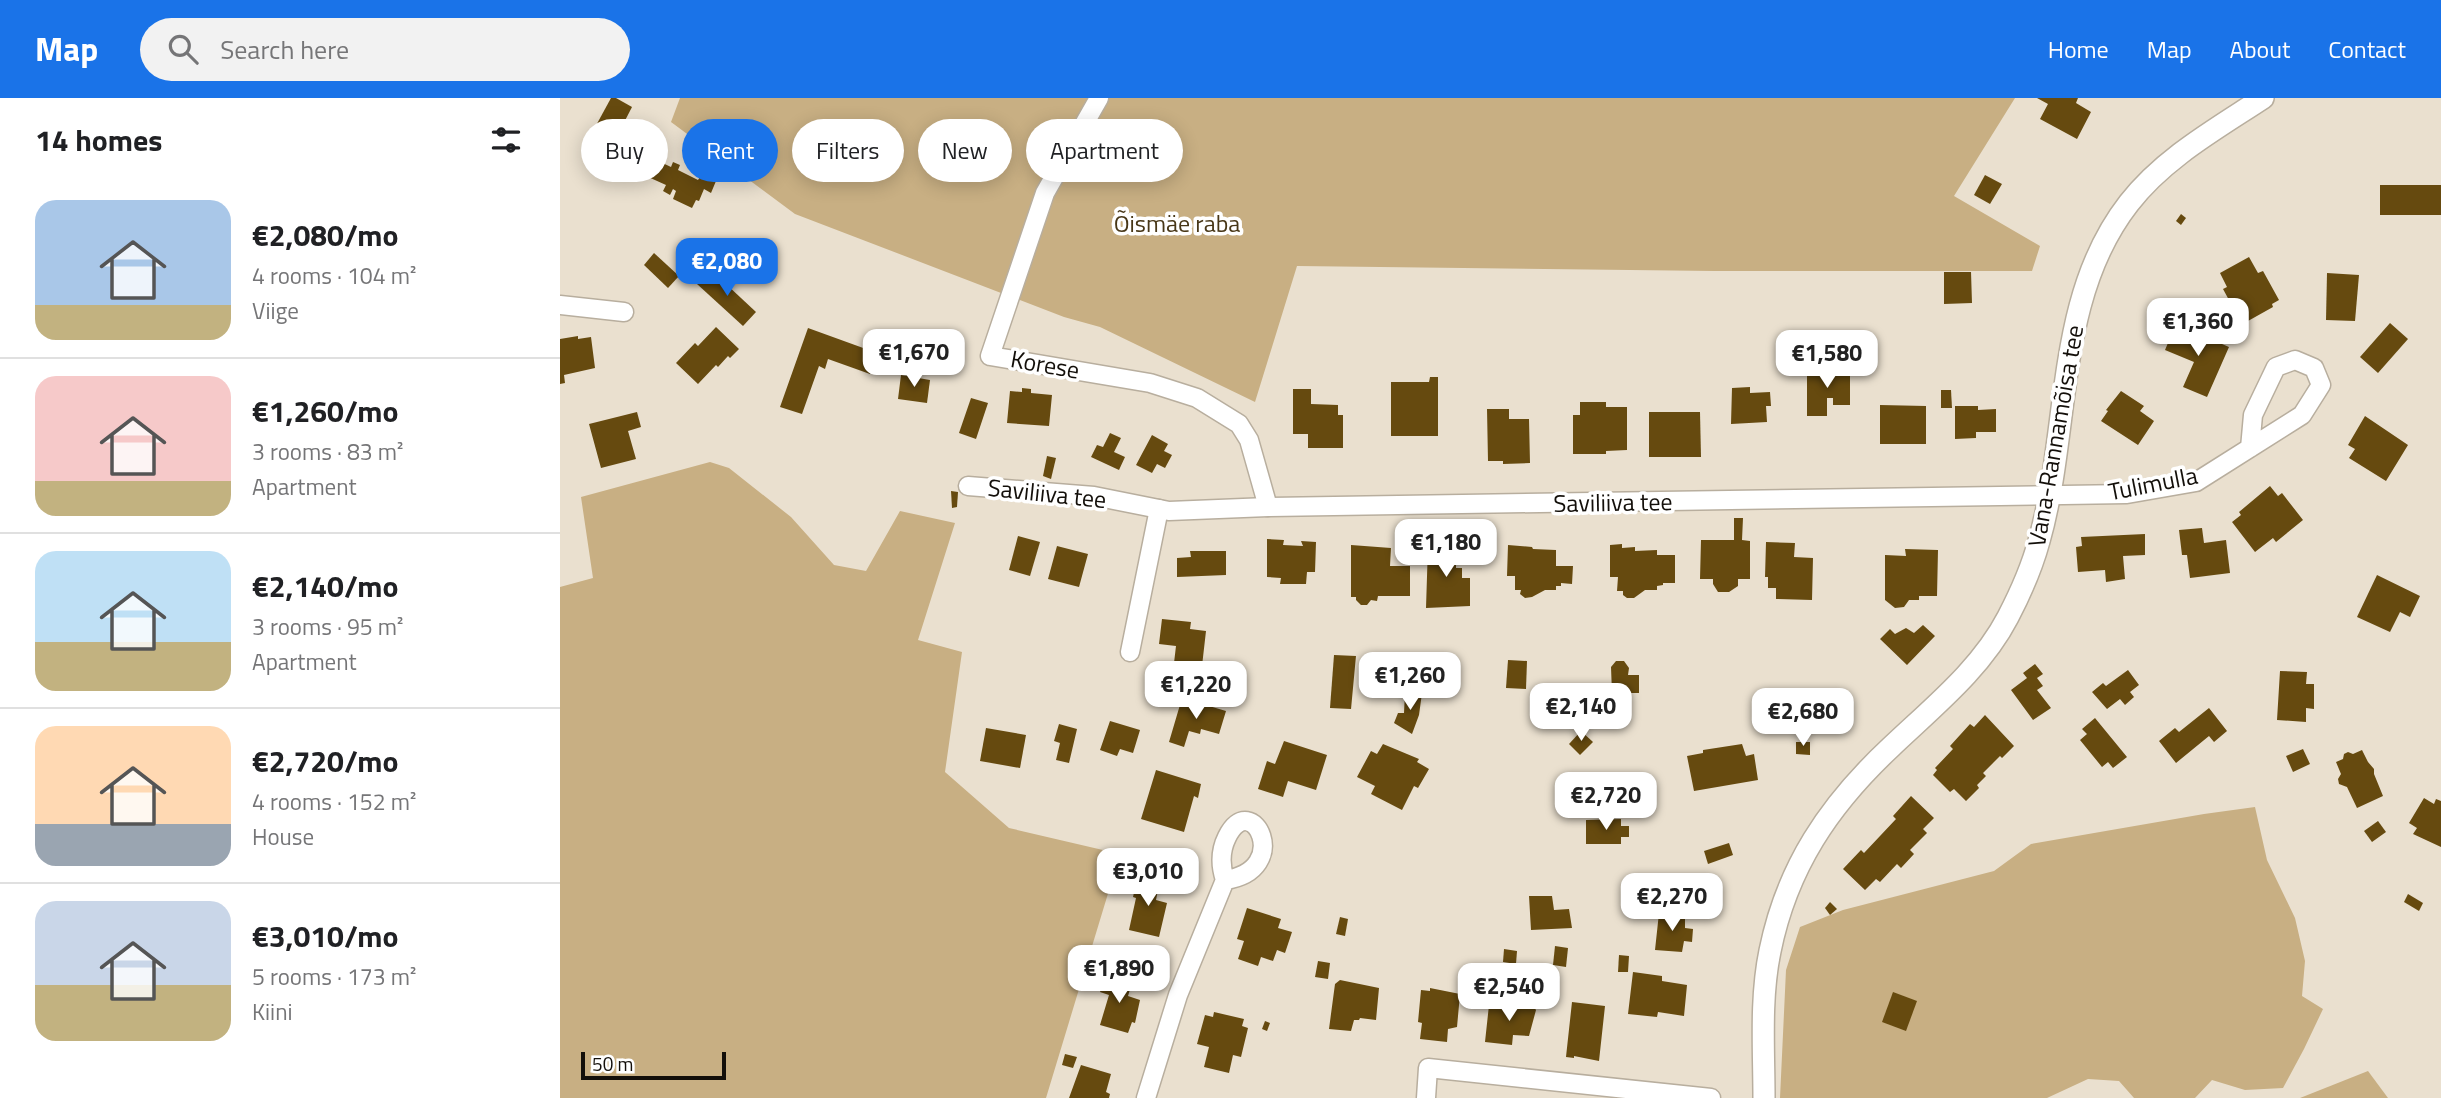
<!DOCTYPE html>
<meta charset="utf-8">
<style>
:root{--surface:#fff;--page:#f2f2f2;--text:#202124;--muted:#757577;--line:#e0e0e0;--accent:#1a73e8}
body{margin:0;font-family:"Titillium Web",sans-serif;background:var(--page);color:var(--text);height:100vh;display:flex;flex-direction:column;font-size:26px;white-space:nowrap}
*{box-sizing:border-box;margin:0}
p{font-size:23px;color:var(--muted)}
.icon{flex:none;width:38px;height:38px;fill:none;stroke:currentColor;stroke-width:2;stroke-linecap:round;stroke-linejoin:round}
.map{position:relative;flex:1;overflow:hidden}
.panel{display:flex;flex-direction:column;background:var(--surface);width:560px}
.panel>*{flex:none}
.hud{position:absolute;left:21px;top:21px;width:665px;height:63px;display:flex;gap:14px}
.scale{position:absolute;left:21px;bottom:18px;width:145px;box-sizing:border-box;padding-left:7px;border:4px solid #130f0a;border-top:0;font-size:19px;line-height:24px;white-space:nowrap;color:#130f0a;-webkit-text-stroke:5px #fff;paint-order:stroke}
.price{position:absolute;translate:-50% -60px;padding:0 16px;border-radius:14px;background:#fff;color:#222;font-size:23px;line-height:46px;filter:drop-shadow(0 2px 4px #0008)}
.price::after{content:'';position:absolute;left:50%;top:42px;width:21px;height:16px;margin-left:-10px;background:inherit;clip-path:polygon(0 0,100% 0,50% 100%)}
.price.selected{background:var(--accent);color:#fff}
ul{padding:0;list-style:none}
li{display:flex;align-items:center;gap:21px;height:175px;padding:0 35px}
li+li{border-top:2px solid var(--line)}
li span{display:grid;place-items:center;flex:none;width:196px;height:140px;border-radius:21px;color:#555}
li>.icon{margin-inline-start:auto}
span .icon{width:84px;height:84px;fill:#fffc;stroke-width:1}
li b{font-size:30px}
h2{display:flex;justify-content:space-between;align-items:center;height:84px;padding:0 35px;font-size:30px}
.tag{padding:0 24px;border-radius:32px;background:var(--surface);box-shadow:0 4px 18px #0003;font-size:24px;line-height:63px}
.tag.selected{background:var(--accent);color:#fff}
header{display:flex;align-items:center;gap:42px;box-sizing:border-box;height:98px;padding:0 35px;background:var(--accent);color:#fff}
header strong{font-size:33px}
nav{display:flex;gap:38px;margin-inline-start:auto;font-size:24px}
.search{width:490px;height:63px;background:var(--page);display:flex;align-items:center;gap:18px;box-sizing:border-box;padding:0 24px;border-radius:38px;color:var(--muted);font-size:26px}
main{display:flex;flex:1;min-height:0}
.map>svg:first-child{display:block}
.green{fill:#c8af83}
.building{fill:#664a0f}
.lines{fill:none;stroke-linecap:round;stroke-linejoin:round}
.minor-casing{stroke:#b8ae9e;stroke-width:21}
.tertiary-casing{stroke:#b8ae9e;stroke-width:24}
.minor{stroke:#fff;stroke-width:18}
.tertiary{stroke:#fff;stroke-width:21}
.labels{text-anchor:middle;stroke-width:7;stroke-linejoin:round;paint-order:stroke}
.park-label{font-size:24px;fill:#483717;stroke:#fff}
.street-label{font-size:24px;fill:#130f0a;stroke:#fff}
</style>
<header>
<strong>Map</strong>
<div class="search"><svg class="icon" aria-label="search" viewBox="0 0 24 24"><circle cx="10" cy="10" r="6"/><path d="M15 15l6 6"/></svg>Search here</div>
<nav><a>Home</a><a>Map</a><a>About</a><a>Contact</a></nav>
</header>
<main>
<section class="panel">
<h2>14 homes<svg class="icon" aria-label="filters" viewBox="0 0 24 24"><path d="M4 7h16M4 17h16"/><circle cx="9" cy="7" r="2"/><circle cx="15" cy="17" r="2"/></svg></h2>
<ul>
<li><span style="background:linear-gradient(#a9c7e8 75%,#c2b280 0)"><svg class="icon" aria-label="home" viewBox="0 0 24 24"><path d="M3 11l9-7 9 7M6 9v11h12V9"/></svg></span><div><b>€2,080/mo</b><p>4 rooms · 104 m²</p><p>Viige</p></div></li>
<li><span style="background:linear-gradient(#f6c9c9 75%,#c2b280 0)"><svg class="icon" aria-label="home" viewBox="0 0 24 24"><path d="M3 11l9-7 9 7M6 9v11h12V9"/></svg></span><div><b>€1,260/mo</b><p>3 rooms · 83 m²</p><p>Apartment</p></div></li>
<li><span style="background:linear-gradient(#bfe0f5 65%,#c2b280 0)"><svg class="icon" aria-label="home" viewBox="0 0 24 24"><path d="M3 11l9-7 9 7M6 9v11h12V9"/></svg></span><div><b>€2,140/mo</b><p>3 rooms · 95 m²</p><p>Apartment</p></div></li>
<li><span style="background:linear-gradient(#ffd9b3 70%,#9aa5b1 0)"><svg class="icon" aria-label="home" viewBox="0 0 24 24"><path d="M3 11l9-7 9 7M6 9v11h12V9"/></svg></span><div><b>€2,720/mo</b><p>4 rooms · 152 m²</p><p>House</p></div></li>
<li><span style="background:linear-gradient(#c9d6e8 60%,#c2b280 0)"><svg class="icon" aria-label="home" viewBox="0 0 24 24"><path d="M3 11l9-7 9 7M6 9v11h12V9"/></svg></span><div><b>€3,010/mo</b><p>5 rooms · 173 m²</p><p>Kiini</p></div></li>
</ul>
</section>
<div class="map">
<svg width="1881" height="1000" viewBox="0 0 1881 1000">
<rect width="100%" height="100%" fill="#eae0cf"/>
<g class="green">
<polygon points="120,0 1455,0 1394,98 1480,148 1472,173 1154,173 737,168 695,304 540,229 504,219 235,116 111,24"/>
<polygon points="150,364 169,370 231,419 274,467 306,473 340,413 395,425 358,542 402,554 385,674 449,730 560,756 486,1000 0,1000 0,489 33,480 21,399"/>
<polygon points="1695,709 1707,762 1735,820 1745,863 1742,898 1763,911 1744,951 1723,990 1685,992 1652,982 1635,1000 1574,1000 1559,983 1528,981 1487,1000 1220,1000 1226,872 1240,829 1283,812 1434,773 1471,746 1644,716"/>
<polygon points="1808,973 1828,1000 1740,1000"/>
</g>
<g class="building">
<polygon points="51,0 56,0 72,9 54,44 33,33"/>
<polygon points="1477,0 1518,0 1516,5 1531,14 1517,41 1480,21 1488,6"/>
<polygon points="94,61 111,69 113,64 120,67 118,72 138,82 142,76 156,83 151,95 144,91 139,103 136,102 132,110 113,101 116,93 113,91 110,97 103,93 106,87 86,78"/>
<polygon points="1425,77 1442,86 1430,106 1414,97"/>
<rect x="1820" y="87" width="61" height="30"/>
<polygon points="1621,116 1626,120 1621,127 1616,123"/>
<polygon points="94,155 119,178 108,190 84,167"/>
<polygon points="1689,159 1698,175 1703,173 1719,202 1712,206 1713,209 1688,223 1682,212 1676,215 1663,191 1667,189 1660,175"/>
<polygon points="151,172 196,214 183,228 137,186"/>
<polygon points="1384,174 1411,174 1412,205 1384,206"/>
<polygon points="1767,175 1799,177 1795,223 1766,222"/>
<polygon points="1830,225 1848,241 1818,275 1800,259"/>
<polygon points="1616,226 1669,249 1647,299 1623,289 1634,264 1605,252"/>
<polygon points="156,229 179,251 170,260 168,258 158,269 156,267 138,286 116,265 135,245 138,248"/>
<polygon points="248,230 317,255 310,276 268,261 265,271 259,268 242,316 220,309"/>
<polygon points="18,238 18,241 31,239 35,270 4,277 5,285 0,286 0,241"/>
<polygon points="1247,271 1266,271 1266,274 1290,274 1290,307 1273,307 1273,300 1267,300 1267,318 1247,318"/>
<polygon points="341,277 370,282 367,305 338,301"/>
<polygon points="870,279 878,279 878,338 831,338 831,284 869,284"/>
<polygon points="1190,289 1190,295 1210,294 1211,308 1206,308 1207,324 1171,326 1172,290"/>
<polygon points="462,290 471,291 471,295 492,297 489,328 447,325 450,293 462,294"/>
<polygon points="733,291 751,291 751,306 778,307 778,317 783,317 783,350 748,350 748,336 733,336"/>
<polygon points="1381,292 1391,292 1392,310 1381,310"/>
<polygon points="1561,293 1584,308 1580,313 1594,323 1578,347 1541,323 1548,313 1546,312"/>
<polygon points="411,300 428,305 416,341 399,335"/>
<polygon points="1020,304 1046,304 1046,309 1067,309 1067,352 1046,353 1046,356 1013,356 1013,317 1020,317"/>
<polygon points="1320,307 1366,308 1366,346 1320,346"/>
<polygon points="1395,308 1418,308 1418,312 1436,311 1436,334 1416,334 1416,340 1395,341"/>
<polygon points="927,311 949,311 949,321 969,321 970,365 943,366 943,363 928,363"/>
<polygon points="77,314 81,329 68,333 76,361 41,370 29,326"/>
<polygon points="1089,314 1140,314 1141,359 1089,359"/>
<polygon points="1805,318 1848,347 1826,383 1789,360 1795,351 1788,347"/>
<polygon points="550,335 561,340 554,354 565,359 559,372 531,359 537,347 543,349"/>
<polygon points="592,337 608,346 604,353 612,357 605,370 597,366 592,375 576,367"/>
<polygon points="487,358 496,360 491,381 483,378"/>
<polygon points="1710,388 1718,398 1722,395 1743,422 1716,444 1713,440 1695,454 1672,424 1681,417 1679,414"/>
<polygon points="391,393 398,394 397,409 392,410"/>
<polygon points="1174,420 1183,420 1182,442 1190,443 1190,481 1178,481 1178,488 1169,494 1158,494 1153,486 1153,481 1140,481 1141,442 1174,442"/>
<polygon points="1642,430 1644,445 1666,442 1670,475 1630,480 1627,457 1622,457 1619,432"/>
<polygon points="1585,436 1585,457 1563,458 1565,481 1546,484 1545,472 1518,474 1516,449 1522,448 1521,439"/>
<polygon points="458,438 480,444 470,478 449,472"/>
<polygon points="707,441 724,442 723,447 743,448 741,443 756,444 755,474 747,474 746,486 720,486 721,480 707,479"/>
<polygon points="1206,444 1235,445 1234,459 1253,460 1252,502 1216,501 1216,490 1208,490 1208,479 1205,479"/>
<polygon points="1062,446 1062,450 1075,449 1075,453 1097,452 1097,457 1115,457 1115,485 1103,485 1103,487 1097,488 1097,492 1085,492 1074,500 1067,500 1063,497 1063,493 1057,493 1058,479 1050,479 1050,447"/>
<polygon points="791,447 831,450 830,468 850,468 850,498 818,498 817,503 811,502 807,507 801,507 796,502 796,499 791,499"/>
<polygon points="868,447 896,447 896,470 902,470 902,480 910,480 910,508 866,510"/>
<polygon points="948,447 972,449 973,451 996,452 996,468 1013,468 1012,486 1001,485 1001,488 996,488 996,492 985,492 972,499 965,500 960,496 961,492 955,492 955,478 947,478"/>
<polygon points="497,448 528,456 519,489 488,481"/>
<polygon points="1345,451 1378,452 1377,498 1359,498 1359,502 1349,502 1344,509 1335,510 1325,502 1325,457 1346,458"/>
<polygon points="630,453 666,453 666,477 617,479 617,460 631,459"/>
<polygon points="1817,477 1860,498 1850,519 1840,514 1830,534 1797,519"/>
<polygon points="602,521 631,524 630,531 646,533 642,568 614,565 616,548 599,546"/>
<polygon points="1363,527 1375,538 1347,567 1320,541 1330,531 1335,536 1346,530 1354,535"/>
<polygon points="774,557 796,558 791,611 770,610"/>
<polygon points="948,562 967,563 966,591 946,590"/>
<polygon points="1056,563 1064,563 1069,570 1068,577 1079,577 1079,595 1052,595 1051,569"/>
<polygon points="1475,566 1483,576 1477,580 1483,588 1477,592 1491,610 1473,622 1451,592 1467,580 1463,575"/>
<polygon points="1568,572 1579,587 1570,594 1574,599 1565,607 1560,601 1547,611 1532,594 1543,585 1546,588"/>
<polygon points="1720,573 1747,574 1746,586 1754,586 1754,611 1746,610 1746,624 1717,622"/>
<polygon points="845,594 862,595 859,617 852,636 834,625 838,615 844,615"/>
<polygon points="622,600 666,613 659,636 641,631 640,636 629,633 624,649 609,644"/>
<polygon points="1048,607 1068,607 1068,616 1049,617"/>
<polygon points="1649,610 1667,633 1654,644 1649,638 1616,665 1599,643 1615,630 1619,634"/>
<polygon points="1425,617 1454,648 1442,660 1440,658 1423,675 1426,678 1417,687 1419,690 1406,703 1394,691 1390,694 1373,677 1377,672 1375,670 1393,651 1390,648 1410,626 1414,629"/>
<polygon points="1535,620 1567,659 1553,670 1548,664 1542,669 1520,642 1527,636 1522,631"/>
<polygon points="550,623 580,632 573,655 560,651 557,658 540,652"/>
<polygon points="499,626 517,631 509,665 496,662 500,645 494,643"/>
<polygon points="426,630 466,637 460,670 420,663"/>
<polygon points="1021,633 1033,644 1020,657 1009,646"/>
<polygon points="724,643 767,657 756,692 728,683 723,699 698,691 707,663 715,666"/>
<polygon points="1236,644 1250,644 1250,657 1236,656"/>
<polygon points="823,646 859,661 857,664 869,671 858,690 854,688 842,712 811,696 815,688 797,679 811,653 817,656"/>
<polygon points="1182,646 1186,658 1194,656 1198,682 1134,693 1127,658 1143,655 1143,652"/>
<polygon points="1743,651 1750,666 1733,674 1726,658"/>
<polygon points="1802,652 1808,664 1814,671 1814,676 1823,698 1797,710 1787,689 1779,686 1778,681 1781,676 1776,664 1783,661 1784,656 1788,654 1793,656"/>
<polygon points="596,672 641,686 638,700 634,698 624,734 581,721"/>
<polygon points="1351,698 1374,720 1363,731 1367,735 1350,752 1354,756 1341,770 1337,766 1320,784 1316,781 1305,792 1283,771 1301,752 1304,755 1336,721 1333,718"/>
<polygon points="1864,700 1874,706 1876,701 1881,703 1881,749 1853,736 1857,730 1849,725"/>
<polygon points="1061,721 1061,728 1069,728 1069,739 1061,739 1061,746 1026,746 1026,722"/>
<polygon points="1818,723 1826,734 1812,744 1804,733"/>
<polygon points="1169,745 1173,757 1148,766 1144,753"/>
<polygon points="578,777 600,782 596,802 607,805 599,839 569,832 576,800 573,799"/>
<polygon points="1848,796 1863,805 1859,813 1844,804"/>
<polygon points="969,798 992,798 994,812 1009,811 1012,830 971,832"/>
<polygon points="1270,804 1277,811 1270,817 1265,810"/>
<polygon points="687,810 721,821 718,830 732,834 725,855 717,852 713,863 701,859 698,868 678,861 684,843 677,841"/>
<polygon points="1099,815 1125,818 1125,830 1133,831 1132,844 1124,843 1122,854 1095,852"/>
<polygon points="780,819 788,821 785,838 776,836"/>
<polygon points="995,848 1008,850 1006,869 993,867"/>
<polygon points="944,851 957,853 956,866 943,864"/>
<polygon points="1059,857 1069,858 1068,874 1058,874"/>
<polygon points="758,863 770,865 768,881 755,879"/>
<polygon points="1073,874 1102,878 1102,883 1127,887 1124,918 1098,914 1097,919 1068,916"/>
<polygon points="546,877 572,885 568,898 580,902 575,925 572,924 568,935 540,927 549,897 540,894"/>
<polygon points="780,882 819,890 816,922 800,920 799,922 794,922 791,933 769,931 775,886"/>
<polygon points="870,890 900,896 897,929 888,931 887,944 860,941 862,925 858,924 861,892 870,893"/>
<polygon points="1333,894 1357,903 1346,933 1322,924"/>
<polygon points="969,902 976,912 969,938 953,937 952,947 925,944 929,907 954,909 954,905 963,906"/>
<polygon points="1012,904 1045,908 1039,963 1014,958 1014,960 1006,959"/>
<polygon points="654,914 684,921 682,928 688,930 681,959 673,957 669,975 644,969 649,949 637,946 645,917 653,919"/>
<polygon points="705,923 710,925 707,933 702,931"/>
<polygon points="505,956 517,959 513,970 502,967"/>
<polygon points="521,967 551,976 546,994 550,996 549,1000 509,1000"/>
</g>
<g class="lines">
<defs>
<g id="minor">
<polyline points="539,0 485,95 430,258 590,285 637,300 679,326 689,342 708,409"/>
<polyline points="0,207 64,214"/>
<polyline points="408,388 534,398 609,413 708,409 1567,396 1636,384 1742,317 1761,287 1754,270 1735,262 1716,269 1693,317 1690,350"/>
<polyline points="570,554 599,411"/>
<path d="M586,1000L618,897L665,782C660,767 660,753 667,739C692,689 734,772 665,782"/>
<polyline points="866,1000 868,970 1151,1000"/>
</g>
<path id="tertiary" d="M1204,1000C1204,952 1200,901 1210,853C1227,769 1269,707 1331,649C1373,609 1421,571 1448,519C1461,494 1472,469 1479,443C1511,331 1494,201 1569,105C1604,60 1656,31 1703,0"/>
</defs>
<use href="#minor" class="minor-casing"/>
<use href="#tertiary" class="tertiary-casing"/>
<use href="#minor" class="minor"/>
<use href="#tertiary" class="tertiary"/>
</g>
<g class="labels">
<g class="park-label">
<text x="617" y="134">Õismäe raba</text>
</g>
<g class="street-label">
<text transform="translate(485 267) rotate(10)" y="8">Korese</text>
<text transform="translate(1496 338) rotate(-80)" y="8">Vana-Rannamõisa tee</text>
<text transform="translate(1593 386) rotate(-11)" y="8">Tulimulla</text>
<text transform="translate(487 396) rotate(6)" y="8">Saviliiva tee</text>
<text transform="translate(1053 405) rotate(-1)" y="8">Saviliiva tee</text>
</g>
</g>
</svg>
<div class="scale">50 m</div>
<b class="price selected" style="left:167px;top:200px">€2,080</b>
<b class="price" style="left:1638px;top:260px">€1,360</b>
<b class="price" style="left:354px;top:291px">€1,670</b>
<b class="price" style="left:1267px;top:292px">€1,580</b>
<b class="price" style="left:886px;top:481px">€1,180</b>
<b class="price" style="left:850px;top:614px">€1,260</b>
<b class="price" style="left:636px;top:623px">€1,220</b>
<b class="price" style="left:1021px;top:645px">€2,140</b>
<b class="price" style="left:1243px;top:650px">€2,680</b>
<b class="price" style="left:1046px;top:734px">€2,720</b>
<b class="price" style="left:588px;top:810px">€3,010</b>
<b class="price" style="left:1112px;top:835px">€2,270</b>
<b class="price" style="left:559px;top:907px">€1,890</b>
<b class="price" style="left:949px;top:925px">€2,540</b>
<div class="hud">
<a class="tag">Buy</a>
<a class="tag selected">Rent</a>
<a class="tag">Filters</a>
<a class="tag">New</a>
<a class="tag">Apartment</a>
</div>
</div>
</main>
